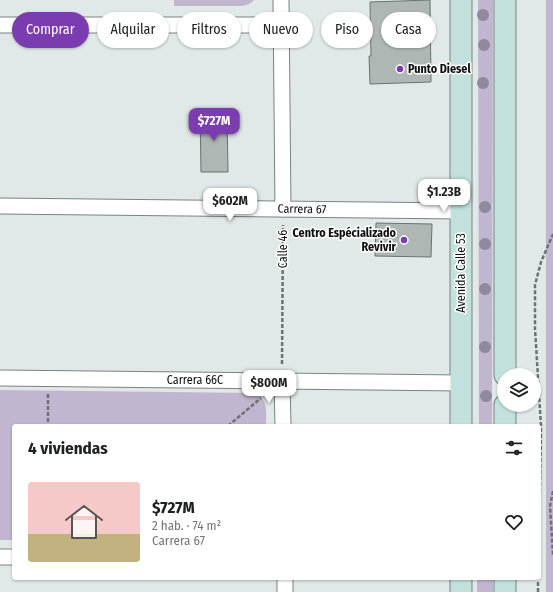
<!DOCTYPE html>
<html lang="es">
<meta charset="utf-8">
<style>
:root{--surface:#fff;--page:#f6f6f6;--text:#202124;--muted:#757577;--accent:#7b3cb0}
body{margin:0;font-family:"Fira Sans Condensed",sans-serif;background:var(--page);color:var(--text);height:100vh;display:flex;flex-direction:column;font-size:15px;white-space:nowrap}
*{box-sizing:border-box;margin:0}
p{font-size:13px;color:var(--muted)}
.icon{flex:none;width:22px;height:22px;fill:none;stroke:currentColor;stroke-width:2;stroke-linecap:round;stroke-linejoin:round}
.map{position:relative;flex:1;overflow:hidden}
.sheet{position:absolute;left:12px;top:424px;width:529px;height:156px;display:flex;flex-direction:column;background:var(--surface);border-radius:4px;box-shadow:0 1px 3px #0004}
.sheet>*{flex:none}
.banner{position:absolute;left:12px;top:12px;width:529px;height:36px;display:flex;gap:8px}
.tools{position:absolute;left:497px;top:368px;display:grid;gap:8px}
.tools a{display:grid;place-items:center;width:44px;height:44px;border-radius:50%;background:var(--surface);box-shadow:0 1px 3px #0004;font-size:20px}
.price{position:absolute;translate:-50% -34px;padding:0 9px;border-radius:8px;background:#fff;color:#222;font-size:13px;line-height:26px;filter:drop-shadow(0 1px 2px #0008)}
.price::after{content:'';position:absolute;left:50%;top:24px;width:12px;height:9px;margin-left:-6px;background:inherit;clip-path:polygon(0 0,100% 0,50% 100%)}
.price.current{background:var(--accent);color:#fff}
ul{padding:0;list-style:none}
li{display:flex;align-items:center;gap:12px;height:100px;padding:0 16px}
li span{display:grid;place-items:center;flex:none;width:112px;height:80px;border-radius:4px;color:#555}
li>.icon{margin-inline-start:auto}
span .icon{width:48px;height:48px;fill:#fffc;stroke-width:1}
li b{font-size:17px}
h2{display:flex;justify-content:space-between;align-items:center;height:48px;padding:0 16px;font-size:17px}
.chip{padding:0 14px;border-radius:18px;background:var(--surface);box-shadow:0 1px 3px #0004;font-size:14px;line-height:36px}
.chip.current{background:var(--accent);color:#fff}
.map>svg:first-child{display:block}
.green{fill:#c1b6cf}
.building{fill:#afb7b5;stroke:#6a7270}
.lines{fill:none;stroke-linecap:round;stroke-linejoin:round}
.minor-casing{stroke:#7b8381;stroke-width:17}
.secondary-casing{stroke:#7b8381;stroke-width:23}
.path{stroke:#6c7270;stroke-width:2.5;stroke-dasharray:4 2;stroke-linecap:butt}
.minor{stroke:#fff;stroke-width:15}
.secondary{stroke:#c2e1dc;stroke-width:21}
.tree{fill:#8f889e}
.poi-dot{fill:#7b3cb0;stroke:#fff;stroke-width:1.5}
.labels{text-anchor:middle;stroke-width:3;stroke-linejoin:round;paint-order:stroke}
.poi-label{font-size:12px;font-weight:bold;fill:#0c0f0e;stroke:#fff;text-anchor:start}
.street-label{font-size:12px;fill:#0c0f0e;stroke:#fff}
</style>
<div class="map">
<svg width="553" height="592" viewBox="0 0 553 592">
<rect width="100%" height="100%" fill="#e0e9e7"/>
<g class="green">
<path d="M174,0H254C250,4 247,5 242,6H174Z"/>
<polygon points="478,0 493,0 492,426 479,426"/>
<rect x="546" y="0" width="7" height="592"/>
<path d="M0,390L253,393C269,398 266,412 266,426H14V540H0Z"/>
<rect x="477" y="578" width="16" height="14"/>
</g>
<g class="building">
<polygon points="430,0 431,82 370,84 369,56 371,56 370,2"/>
<polygon points="200,111 227,111 228,172 201,172"/>
<polygon points="376,223 432,224 431,257 375,256"/>
</g>
<g class="lines">
<defs>
<g id="minor">
<polyline points="281,0 283,209"/>
<polyline points="0,25 281,25"/>
<polyline points="0,206 461,211"/>
<polyline points="0,378 461,383"/>
<polyline points="282,381 283,426"/>
<polyline points="0,557 14,557"/>
<polyline points="285,578 285,592"/>
</g>
<g id="secondary">
<polyline points="461,0 461,426"/>
<polyline points="505,0 505,375"/>
<polyline points="505,405 505,426"/>
<polyline points="461,578 461,592"/>
<polyline points="505,578 505,592"/>
</g>
</defs>
<use href="#minor" class="minor-casing"/>
<use href="#secondary" class="secondary-casing"/>
<g class="path">
<polyline points="282,364 283,225"/>
<polyline points="48,394 48,426"/>
<polyline points="228,426 261,398"/>
<polyline points="553,491 550,506 553,555"/>
<polyline points="539,546 541,426 535,329 535,285 541,262 553,234"/>
<polyline points="538,592 538,578"/>
</g>
<use href="#minor" class="minor"/>
<use href="#secondary" class="secondary"/>
</g>
<g class="tree">
<circle cx="483" cy="15" r="6"/>
<circle cx="484" cy="45" r="6"/>
<circle cx="483" cy="83" r="6"/>
<circle cx="485" cy="207" r="6"/>
<circle cx="485" cy="244" r="6"/>
<circle cx="485" cy="289" r="6"/>
<circle cx="485" cy="347" r="6"/>
<circle cx="486" cy="396" r="6"/>
</g>
<g class="poi-dot">
<circle cx="400" cy="69" r="4"/>
<circle cx="404" cy="240" r="4"/>
</g>
<g class="labels">
<g class="poi-label">
<text x="408" y="73">Punto Diesel</text>
<text x="396" y="237" text-anchor="end">Centro Espécializado<tspan x="396" dy="14">Revivir</tspan></text>
</g>
<g class="street-label">
<text transform="translate(302 209) rotate(1)" y="4">Carrera 67</text>
<text transform="translate(283 249) rotate(-90)" y="4">Calle 46</text>
<text transform="translate(461 273) rotate(-90)" y="4">Avenida Calle 53</text>
<text x="195" y="384">Carrera 66C</text>
</g>
</g>
</svg>
<div class="tools">
<a><svg class="icon" aria-label="layers" viewBox="0 0 24 24"><path d="M12 4l9 5-9 5-9-5zM3 14l9 5 9-5"/></svg></a>
</div>
<b class="price current" style="left:214px;top:142px">$727M</b>
<b class="price" style="left:444px;top:213px">$1.23B</b>
<b class="price" style="left:230px;top:222px">$602M</b>
<b class="price" style="left:269px;top:404px">$800M</b>
<div class="banner">
<a class="chip current">Comprar</a>
<a class="chip">Alquilar</a>
<a class="chip">Filtros</a>
<a class="chip">Nuevo</a>
<a class="chip">Piso</a>
<a class="chip">Casa</a>
</div>
<section class="sheet">
<h2>4 viviendas<svg class="icon" aria-label="filters" viewBox="0 0 24 24"><path d="M4 7h16M4 17h16"/><circle cx="9" cy="7" r="2"/><circle cx="15" cy="17" r="2"/></svg></h2>
<ul>
<li><span style="background:linear-gradient(#f6c9c9 65%,#c2b280 0)"><svg class="icon" aria-label="home" viewBox="0 0 24 24"><path d="M3 11l9-7 9 7M6 9v11h12V9"/></svg></span><div><b>$727M</b><p>2 hab. · 74 m²</p><p>Carrera 67</p></div><svg class="icon" aria-label="heart" viewBox="0 0 24 24"><path d="M12 20l-8-8c-3-5 5-10 8-4 3-6 11-1 8 4z"/></svg></li>
</ul>
</section>
</div>
